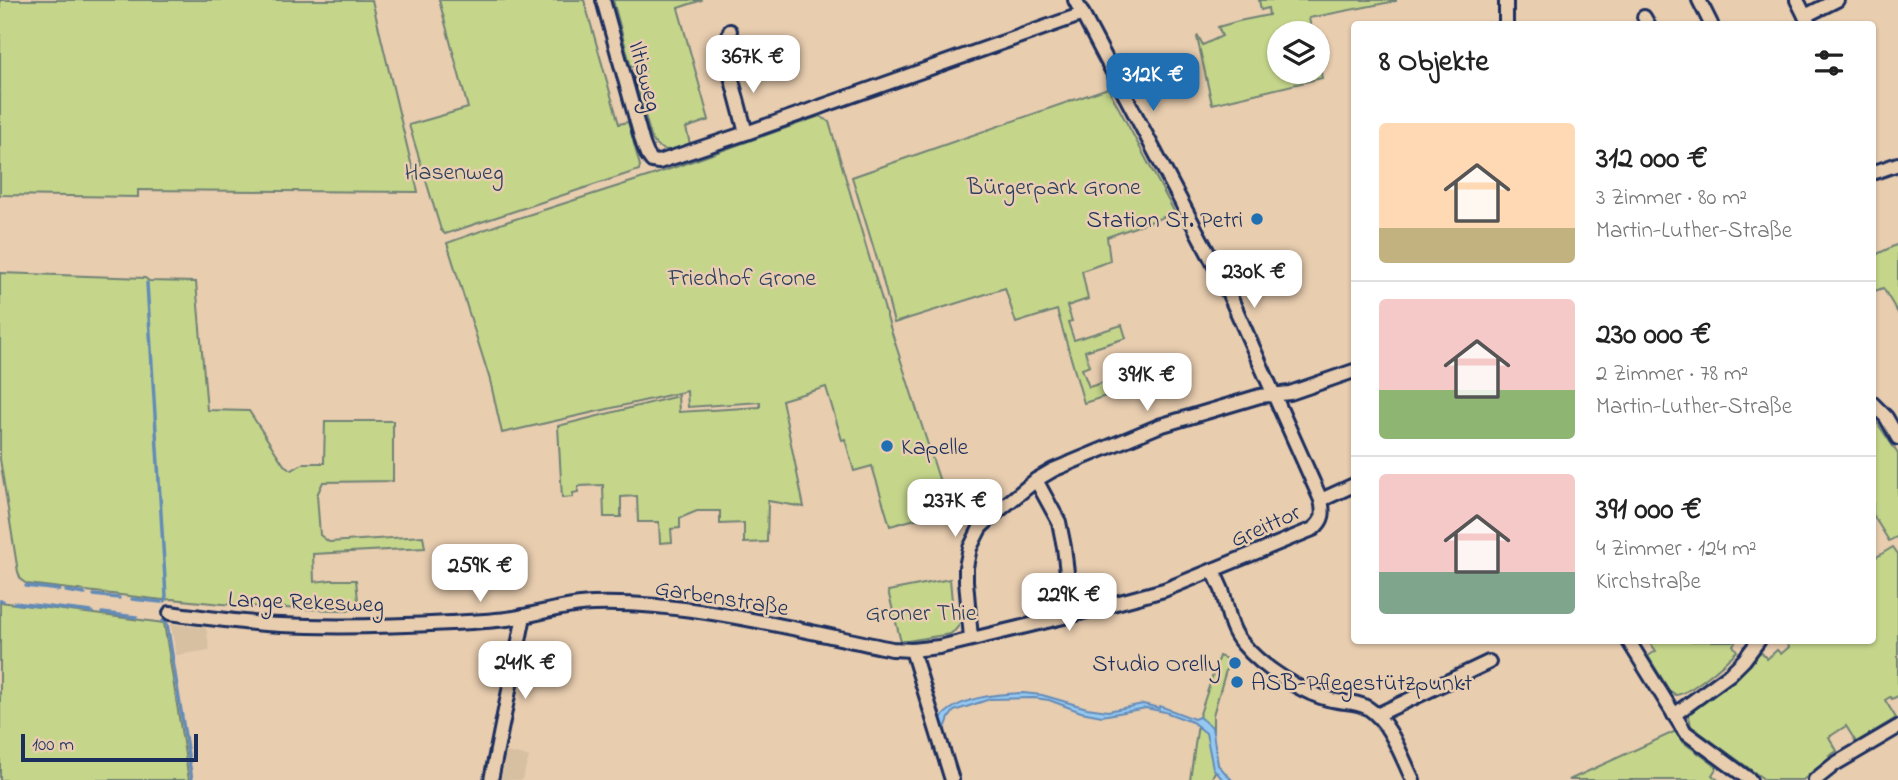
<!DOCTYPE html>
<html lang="de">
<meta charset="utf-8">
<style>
:root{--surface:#fff;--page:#f2f2f2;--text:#222;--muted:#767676;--line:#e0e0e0;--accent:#1f6fb2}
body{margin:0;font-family:"Indie Flower",sans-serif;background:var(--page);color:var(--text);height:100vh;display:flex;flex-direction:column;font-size:26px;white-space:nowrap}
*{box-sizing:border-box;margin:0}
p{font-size:23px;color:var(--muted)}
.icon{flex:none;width:38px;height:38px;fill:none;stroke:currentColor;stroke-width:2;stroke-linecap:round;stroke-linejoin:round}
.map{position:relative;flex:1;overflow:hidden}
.side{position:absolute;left:1351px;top:21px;width:525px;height:623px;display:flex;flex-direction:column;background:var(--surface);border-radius:7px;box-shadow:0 2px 5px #0004}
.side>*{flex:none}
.controls{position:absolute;left:1267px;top:21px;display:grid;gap:14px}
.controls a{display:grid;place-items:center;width:63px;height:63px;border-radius:50%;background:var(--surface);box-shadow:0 2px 5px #0004;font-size:35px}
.scale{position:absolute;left:21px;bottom:18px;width:177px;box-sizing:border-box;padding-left:7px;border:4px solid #1b2f5e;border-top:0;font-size:19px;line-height:24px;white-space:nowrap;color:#1b2f5e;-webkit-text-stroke:5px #e8cdaf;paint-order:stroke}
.price{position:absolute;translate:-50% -60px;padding:0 16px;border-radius:14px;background:#fff;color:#222;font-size:23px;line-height:46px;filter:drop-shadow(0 2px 4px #0008)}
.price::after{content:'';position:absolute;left:50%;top:42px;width:21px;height:16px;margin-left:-10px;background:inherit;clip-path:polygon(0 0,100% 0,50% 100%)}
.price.selected{background:var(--accent);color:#fff}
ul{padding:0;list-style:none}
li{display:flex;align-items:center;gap:21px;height:175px;padding:0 28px}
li+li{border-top:2px solid var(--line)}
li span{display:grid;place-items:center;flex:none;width:196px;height:140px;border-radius:7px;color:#555}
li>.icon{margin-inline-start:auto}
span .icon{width:84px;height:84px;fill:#fffc;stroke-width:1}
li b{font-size:30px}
h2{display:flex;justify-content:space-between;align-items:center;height:84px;padding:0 28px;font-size:30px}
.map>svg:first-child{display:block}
.built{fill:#d7bfa1}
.green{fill:#c5d68b;stroke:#708274;stroke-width:2}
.water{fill:#95c9f2;stroke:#648bb7;stroke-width:2}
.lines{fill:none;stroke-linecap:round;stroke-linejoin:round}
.stream{stroke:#648bb7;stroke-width:3.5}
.minor-casing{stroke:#1b2f5e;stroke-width:18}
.minor{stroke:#e8cdaf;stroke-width:12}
.poi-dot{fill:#1f6fb2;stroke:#e8cdaf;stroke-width:2.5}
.labels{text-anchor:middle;stroke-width:5;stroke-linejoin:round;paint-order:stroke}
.street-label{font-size:24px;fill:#1b2f5e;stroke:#e8cdaf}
.park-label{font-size:24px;fill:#2c4062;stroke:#e8cdaf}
.poi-label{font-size:24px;fill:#1b2f5e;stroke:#e8cdaf;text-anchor:end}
</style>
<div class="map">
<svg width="1898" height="780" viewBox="0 0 1898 780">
<rect width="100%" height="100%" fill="#e8cdaf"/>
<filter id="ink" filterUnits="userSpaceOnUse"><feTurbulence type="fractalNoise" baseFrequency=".0143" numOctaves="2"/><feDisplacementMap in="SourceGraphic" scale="14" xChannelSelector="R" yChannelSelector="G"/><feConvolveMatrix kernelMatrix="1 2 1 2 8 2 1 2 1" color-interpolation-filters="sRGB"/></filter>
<g filter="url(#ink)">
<g class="built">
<polygon points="171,624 206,628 210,650 176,655"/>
<polygon points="506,752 529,757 522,780 501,780"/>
</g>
<g class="green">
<polygon points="0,0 372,0 418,192 138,190 138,197 0,195"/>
<polygon points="439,0 584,0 619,124 628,122 640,166 639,170 445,234 441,230 409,125 468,108"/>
<path d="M613,0H702L678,8L709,120L686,128L690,144C675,150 663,155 652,140L633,73L645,71L643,64L631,67Z"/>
<polygon points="1259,0 1396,0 1396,1 1309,18 1312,33 1279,33 1279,72 1318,72 1318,58 1322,78 1212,104 1197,37 1198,36 1203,45 1222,36 1218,27 1239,21 1269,15 1268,8 1261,10"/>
<polygon points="1108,88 1175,213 1107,237 1110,261 1082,271 1088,299 1067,306 1072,321 1068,322 1074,340 1122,325 1126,338 1085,351 1090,366 1082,369 1089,387 1137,372 1141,385 1084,403 1057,310 1016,323 1005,288 894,323 880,269 852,177"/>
<polygon points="820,116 829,122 890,327 940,482 952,509 890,526 872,466 854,471 845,439 842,440 826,387 782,400 804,507 768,501 767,542 744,543 744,523 720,524 720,511 697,511 680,518 680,528 671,529 672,542 660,543 659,522 638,522 637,496 621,497 621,517 604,517 603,485 578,486 578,492 573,493 573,497 562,498 558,426 678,396 679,412 760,407 760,402 688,407 687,391 502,433 490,380 447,243 506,222 653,175"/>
<polygon points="1898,244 1898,313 1883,288 1872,292 1873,256"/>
<path d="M0,273L145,278L149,281L196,282L207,410L249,411L284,465L292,470L304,463H324L325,421H393V481L323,482L317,495L320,535L329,542L423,536L425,548L313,554L314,582L331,580H356L359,610C296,610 235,606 172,599L163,600L27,584L21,580L18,572L0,459Z"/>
<polygon points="1872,415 1898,454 1898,536 1889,541 1873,515"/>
<polygon points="1893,547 1898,554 1898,696 1892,699 1890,697 1885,700 1896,718 1856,742 1846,726 1829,737 1837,751 1829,756 1830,758 1803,780 1765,780 1691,726 1689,716 1692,709 1736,674 1759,650 1767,659 1777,650 1781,654 1789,647 1787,644 1791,641 1872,640 1873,559"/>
<path d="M950,579L953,612L961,617C961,625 957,630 950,634L901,642L888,591Z"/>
<polygon points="0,602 164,623 189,780 0,780"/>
<path d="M1649,641H1736L1733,645L1737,651C1726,662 1690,694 1676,695L1669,690L1648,656L1656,651Z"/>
<polygon points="1219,656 1229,660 1213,715 1213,736 1218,765 1211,780 1190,780 1199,717"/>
<polygon points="1676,731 1683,742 1717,767 1712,775 1718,780 1569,780"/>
</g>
<path class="water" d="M1023,693L1042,695L1087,708L1108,711L1143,704L1159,708L1160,706L1194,719L1199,717L1212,727L1218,765L1232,780H1223L1213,768L1206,733L1192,722L1165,712L1146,708L1102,716L1081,712L1049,700L1034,698L990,699L954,711L949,718L944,731L940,719C957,697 997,694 1023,693Z"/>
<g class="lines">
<g class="stream">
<polyline points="147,283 166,596 165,601"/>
<polyline points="26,586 59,590"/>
<polyline points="66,591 85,594"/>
<polyline points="94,595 119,598"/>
<polyline points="132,599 161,602"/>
<polyline points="0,601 3,601"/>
<polyline points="14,603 92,612"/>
<polyline points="102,613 136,617"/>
<polyline points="163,621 167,624 192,780"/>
</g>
<defs>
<g id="minor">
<polyline points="603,0 643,144 647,154 652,161 659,162 746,133 1083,14"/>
<polyline points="1699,0 1711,24"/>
<polyline points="1797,0 1809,24"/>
<polyline points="1805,16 1837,0"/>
<polyline points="1644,17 1648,24"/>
<polyline points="1506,24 1506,0"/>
<polyline points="730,31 727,57 728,65 746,133"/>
<polyline points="1872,173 1898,164"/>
<polyline points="1872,403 1886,417 1898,438"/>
<polyline points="1036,480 1059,522 1064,547 1072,615"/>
<polyline points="1321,500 1354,485"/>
<path d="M1213,570C1216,577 1219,583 1222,590C1228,609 1229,629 1243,644C1262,667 1303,694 1332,700C1344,703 1357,701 1368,708C1391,723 1401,756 1413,780"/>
<path d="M170,613C207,618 244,623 281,625C337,628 395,626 451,623C472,622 494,621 514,618C541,613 565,605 593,604C689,601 797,630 892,649L912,650L939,647L1072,615L1164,590L1313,529C1324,520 1324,513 1321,500L1225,285L1075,0"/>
<polyline points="971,638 966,581 966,567 970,548 980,528 997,512 1036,480 1053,470 1159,426 1260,396 1290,393 1354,371"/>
<polyline points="1628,640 1685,732 1750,780"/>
<polyline points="912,650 952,780"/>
<polyline points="1377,715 1489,662"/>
<polyline points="1674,715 1730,674 1744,660 1759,640"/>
<polyline points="491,780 524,616"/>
<polyline points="1815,780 1835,764 1898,727"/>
</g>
</defs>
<use href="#minor" class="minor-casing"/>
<use href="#minor" class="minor"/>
</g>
</g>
<g class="poi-dot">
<circle cx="1257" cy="219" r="7"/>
<circle cx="887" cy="446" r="7"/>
<circle cx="1235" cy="663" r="7"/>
<circle cx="1237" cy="682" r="7"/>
</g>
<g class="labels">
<g class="street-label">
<text transform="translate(646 76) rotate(75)" y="8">Iltisweg</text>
<text transform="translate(1265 525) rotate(-24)" y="8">Greittor</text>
<text transform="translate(722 597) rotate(9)" y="8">Garbenstraße</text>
<text transform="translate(306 601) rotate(2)" y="8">Lange Rekesweg</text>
</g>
<g class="park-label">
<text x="454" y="179">Hasenweg</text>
<text x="1054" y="194">Bürgerpark Grone</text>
<text x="742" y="285">Friedhof Grone</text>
<text x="921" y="620">Groner Thie</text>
</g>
<g class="poi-label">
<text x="1243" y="227">Station St. Petri</text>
<text x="901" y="454" text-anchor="start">Kapelle</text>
<text x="1221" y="671">Studio Orelly</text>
<text x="1251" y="690" text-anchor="start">ASB-Pflegestützpunkt</text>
</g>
</g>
</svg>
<div class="controls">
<a><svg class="icon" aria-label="layers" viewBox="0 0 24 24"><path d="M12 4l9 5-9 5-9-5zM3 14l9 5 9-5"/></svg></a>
</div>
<div class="scale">100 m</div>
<b class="price" style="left:753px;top:95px">367K €</b>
<b class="price selected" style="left:1153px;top:113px">312K €</b>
<b class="price" style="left:1254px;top:310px">230K €</b>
<b class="price" style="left:1147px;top:413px">391K €</b>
<b class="price" style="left:955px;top:539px">237K €</b>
<b class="price" style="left:480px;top:604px">259K €</b>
<b class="price" style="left:1069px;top:633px">229K €</b>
<b class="price" style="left:525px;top:701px">241K €</b>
<section class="side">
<h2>8 Objekte<svg class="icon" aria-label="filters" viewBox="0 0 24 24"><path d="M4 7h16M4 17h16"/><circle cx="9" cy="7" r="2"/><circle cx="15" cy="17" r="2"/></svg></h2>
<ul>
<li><span style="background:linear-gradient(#ffd9b3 75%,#c2b280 0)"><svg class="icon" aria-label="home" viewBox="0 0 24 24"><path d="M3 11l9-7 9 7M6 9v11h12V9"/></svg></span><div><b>312 000 €</b><p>3 Zimmer · 80 m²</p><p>Martin-Luther-Straße</p></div></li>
<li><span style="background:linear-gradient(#f6c9c9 65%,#8fb573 0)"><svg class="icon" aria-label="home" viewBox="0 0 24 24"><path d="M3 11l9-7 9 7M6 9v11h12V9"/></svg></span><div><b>230 000 €</b><p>2 Zimmer · 78 m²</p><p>Martin-Luther-Straße</p></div></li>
<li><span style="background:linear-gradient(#f6c9c9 70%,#7fa58c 0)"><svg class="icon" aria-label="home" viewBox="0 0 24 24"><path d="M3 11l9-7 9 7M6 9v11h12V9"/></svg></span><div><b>391 000 €</b><p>4 Zimmer · 124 m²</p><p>Kirchstraße</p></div></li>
</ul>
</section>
</div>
